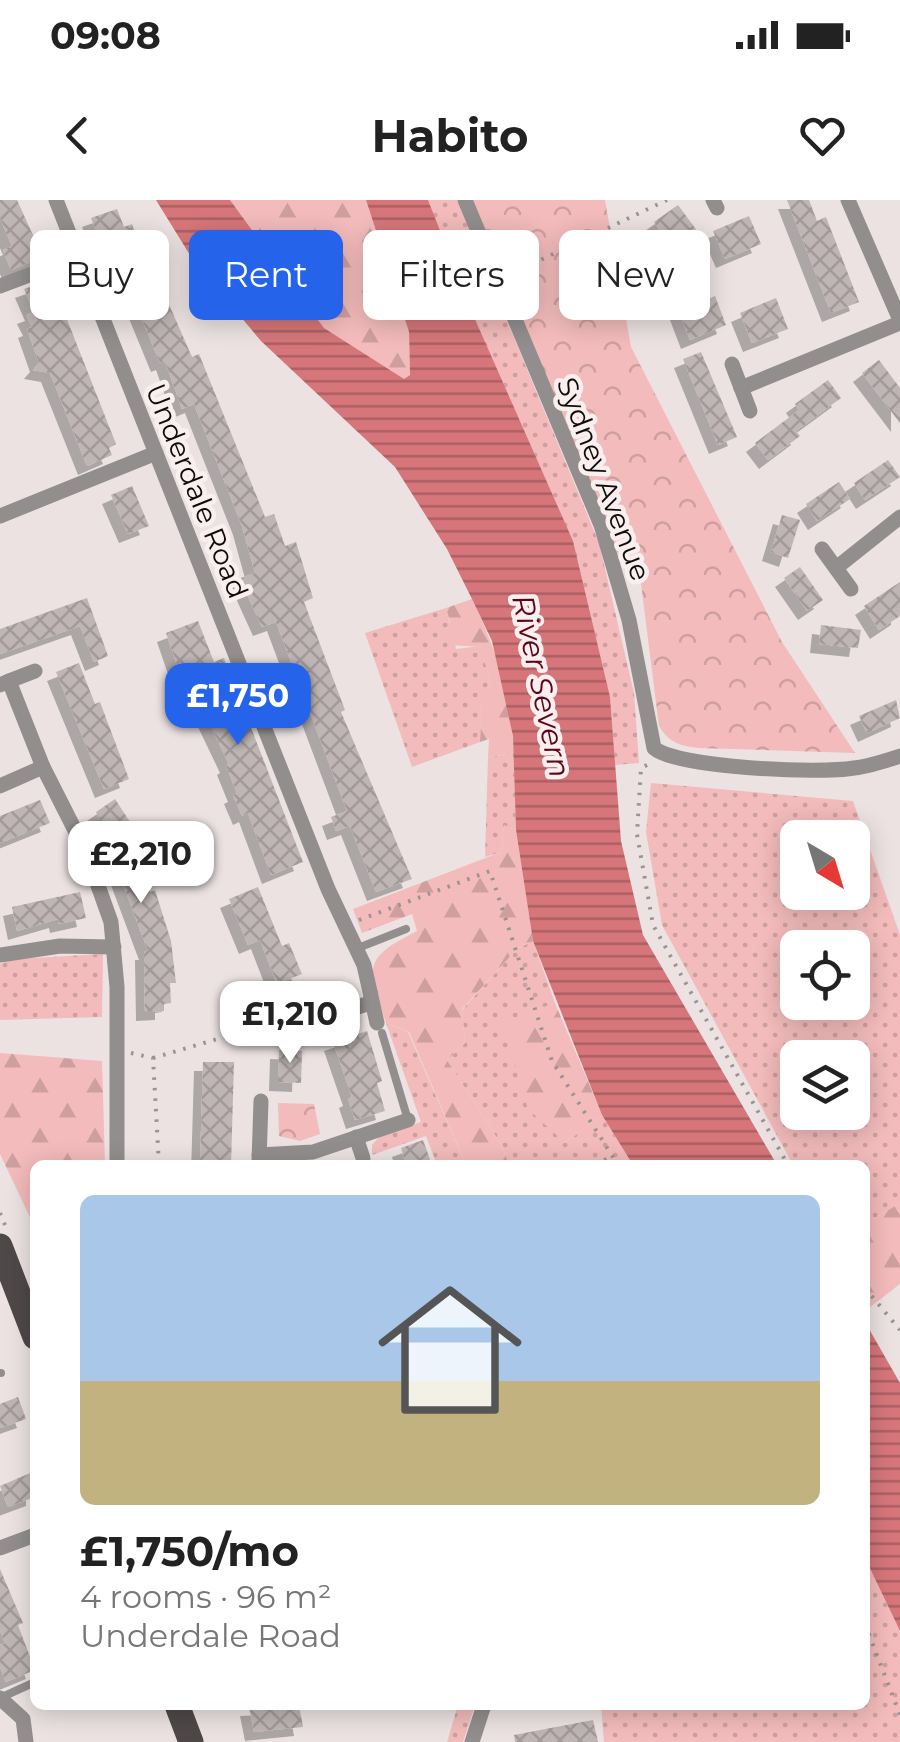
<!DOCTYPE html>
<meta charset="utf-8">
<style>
:root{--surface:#fff;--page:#f2f2f2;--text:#222;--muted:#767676;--accent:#2563eb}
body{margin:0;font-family:Montserrat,sans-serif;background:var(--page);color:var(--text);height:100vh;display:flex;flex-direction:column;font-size:38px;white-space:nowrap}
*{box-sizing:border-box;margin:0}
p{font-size:32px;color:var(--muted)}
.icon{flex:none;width:55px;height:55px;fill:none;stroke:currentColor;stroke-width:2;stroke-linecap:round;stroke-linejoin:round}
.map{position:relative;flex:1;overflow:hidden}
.side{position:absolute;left:30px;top:960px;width:840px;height:550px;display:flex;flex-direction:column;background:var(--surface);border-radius:15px;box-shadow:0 5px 25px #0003}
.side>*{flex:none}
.hud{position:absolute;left:30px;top:30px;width:840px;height:90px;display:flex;gap:20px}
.needle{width:65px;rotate:142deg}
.controls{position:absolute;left:780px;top:620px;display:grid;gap:20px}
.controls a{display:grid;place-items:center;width:90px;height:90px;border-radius:15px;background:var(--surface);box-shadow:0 5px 25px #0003;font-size:50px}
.price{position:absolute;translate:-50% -85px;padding:0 22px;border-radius:20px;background:#fff;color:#222;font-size:32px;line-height:65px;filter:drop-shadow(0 2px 5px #0008)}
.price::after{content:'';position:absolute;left:50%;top:60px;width:30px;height:22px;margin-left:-15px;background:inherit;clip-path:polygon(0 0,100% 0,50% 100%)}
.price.on{background:var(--accent);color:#fff}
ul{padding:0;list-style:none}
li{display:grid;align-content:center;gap:20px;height:530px;padding:0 50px}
li span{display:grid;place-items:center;height:310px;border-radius:15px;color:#555}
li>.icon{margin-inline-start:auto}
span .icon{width:180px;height:180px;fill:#fffc;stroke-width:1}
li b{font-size:42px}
.tag{padding:0 35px;border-radius:15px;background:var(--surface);box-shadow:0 5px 25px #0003;font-size:35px;line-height:90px}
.tag.on{background:var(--accent);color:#fff}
.status{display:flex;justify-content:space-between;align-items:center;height:70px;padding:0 50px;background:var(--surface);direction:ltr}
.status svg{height:28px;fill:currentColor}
header{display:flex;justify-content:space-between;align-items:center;height:130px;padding:0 50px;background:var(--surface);font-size:45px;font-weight:700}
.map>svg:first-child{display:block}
.grass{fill:url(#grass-dots);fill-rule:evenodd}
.forest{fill:url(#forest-firs)}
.park{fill:url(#park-crowns)}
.water{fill:url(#water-rules)}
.building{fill:url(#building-cross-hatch);filter:url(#shadow)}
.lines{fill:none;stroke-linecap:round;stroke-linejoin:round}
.path{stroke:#9a9393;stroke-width:4;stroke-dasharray:2.5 8;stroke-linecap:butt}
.lane{stroke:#928e8e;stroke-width:8}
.street{stroke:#928e8e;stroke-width:15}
.primary{stroke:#4f4848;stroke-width:25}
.labels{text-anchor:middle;stroke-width:9;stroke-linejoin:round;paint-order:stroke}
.street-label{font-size:28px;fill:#0e0b0b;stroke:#faefef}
.water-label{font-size:30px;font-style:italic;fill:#5e0417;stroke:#faefef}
</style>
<div class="status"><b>09:08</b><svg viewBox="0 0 49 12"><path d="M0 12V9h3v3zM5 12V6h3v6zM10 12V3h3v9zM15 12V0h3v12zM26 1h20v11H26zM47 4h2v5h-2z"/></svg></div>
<header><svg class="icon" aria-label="back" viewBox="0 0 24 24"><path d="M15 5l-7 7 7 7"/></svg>Habito<svg class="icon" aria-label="heart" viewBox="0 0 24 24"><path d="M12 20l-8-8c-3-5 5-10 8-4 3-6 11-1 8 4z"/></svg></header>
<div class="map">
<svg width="900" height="1542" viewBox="0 0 900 1542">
<defs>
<pattern id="grass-dots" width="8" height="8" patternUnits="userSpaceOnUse" patternTransform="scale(2.5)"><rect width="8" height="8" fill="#f3bbbb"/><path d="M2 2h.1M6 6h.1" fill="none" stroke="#cf9f9f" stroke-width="1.8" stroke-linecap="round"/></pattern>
<pattern id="forest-firs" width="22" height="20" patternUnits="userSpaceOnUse" patternTransform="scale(2.5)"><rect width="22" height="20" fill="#f3bbbb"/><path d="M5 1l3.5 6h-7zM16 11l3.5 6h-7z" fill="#cf9f9f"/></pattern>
<pattern id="park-crowns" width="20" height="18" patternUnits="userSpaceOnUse" patternTransform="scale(2.5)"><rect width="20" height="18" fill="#f3bbbb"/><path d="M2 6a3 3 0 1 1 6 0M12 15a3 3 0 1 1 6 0" fill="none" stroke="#cf9f9f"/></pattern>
<pattern id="water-rules" width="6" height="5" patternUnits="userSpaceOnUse" patternTransform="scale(2.5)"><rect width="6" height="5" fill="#d6767a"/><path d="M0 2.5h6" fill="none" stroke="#ac5f62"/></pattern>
<pattern id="building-cross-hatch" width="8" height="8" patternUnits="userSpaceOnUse" patternTransform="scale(2.5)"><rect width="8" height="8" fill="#beb5b4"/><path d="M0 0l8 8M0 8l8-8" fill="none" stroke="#a29a99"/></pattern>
<filter id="shadow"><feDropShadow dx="-9" dy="9" stdDeviation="0" flood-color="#0004"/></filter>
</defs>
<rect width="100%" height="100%" fill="#ece2e2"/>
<g class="grass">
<polygon points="428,0 457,0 599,343 634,493 639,563 615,565 610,497"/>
<polygon points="446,408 456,449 481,446 492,490 482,500 480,542 412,567 365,433"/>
<polygon points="514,552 516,630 504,626 501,652 485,657 488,558"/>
<path d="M651,583L853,601L900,735V1003L865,1024V965H793L662,725L646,632ZM798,638H852V692H798ZM798,748H852V802H798ZM798,858H852V912H798Z"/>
<polygon points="533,741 555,803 502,824 565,943 602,915 633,965 509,965 502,946 447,860 465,843 462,810 517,749"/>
<polygon points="103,754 102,817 0,820 0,764 14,759"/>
<polygon points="386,823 408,832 466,965 437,965 426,936 372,955 372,945 380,936 421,922"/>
<polygon points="865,1358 900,1431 900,1542 604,1542 601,1505 865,1505"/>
<polygon points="458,1505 475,1505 463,1542 447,1542"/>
</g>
<g class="forest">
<polygon points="230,0 366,0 409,132 410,175 404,180 324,128"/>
<path d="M472,399C495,446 512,500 514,552L488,558L489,539L480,542L482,499L492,490L481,447L448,445L450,422L446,408Z"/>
<path d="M504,625L516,630L533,741L517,749L462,809L465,843L447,860L502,946L509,965H466L409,832L386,823C367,766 362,759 417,731L412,714L362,733L353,709L501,652Z"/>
<polygon points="555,803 602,915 565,943 528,909 502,823"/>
<polygon points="0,853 102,861 105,965 35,965 35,1028 0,954"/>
<polygon points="900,1003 900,1084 865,1111 865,1024"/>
</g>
<g class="park">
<path d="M468,0H605L631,147L782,442L855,553L699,548C681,546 669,543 659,526L638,360L622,365L567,224Z"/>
<polygon points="278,903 314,904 320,934 300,941 279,936"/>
</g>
<g class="water">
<polygon points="156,0 230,0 324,128 404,179 410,175 409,132 366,0 428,0 474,117 573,341 610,497 621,641 643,735 777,965 633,965 602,915 533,741 516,630 513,536 492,441 472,399 447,349 395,267 261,141 193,60"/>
<polygon points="865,1122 900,1183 900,1431 865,1358"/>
</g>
<g class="building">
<polygon points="0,0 17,0 43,57 11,70 3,50 12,46 0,18"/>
<polygon points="787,0 809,0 817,21 826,17 859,102 831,113"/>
<polygon points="678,5 701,36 678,54 654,22"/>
<polygon points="117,9 124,27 132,24 142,52 130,56 141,83 120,91 91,18"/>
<polygon points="749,16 761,44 725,59 713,31"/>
<polygon points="41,83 46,93 55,89 116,244 109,248 112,255 87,266 50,173 33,170 39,163 27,129 32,127 26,115 34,112 24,89"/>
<polygon points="160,84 192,157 199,154 265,317 274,314 285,346 296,342 313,398 304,402 345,510 341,512 412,679 376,692 350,626 336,631 331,617 347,611 276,422 262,427 247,394 241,378 255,373 242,326 194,204 182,209 165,161 160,163 132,95"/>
<polygon points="715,96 726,125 690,140 679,111"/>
<polygon points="776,98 788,129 752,143 740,113"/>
<polygon points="701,152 737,237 718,245 683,159"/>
<polygon points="879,160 900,188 900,223 862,173"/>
<polygon points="828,180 841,198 796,231 800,236 768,260 755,243 799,210 795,204"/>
<polygon points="888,260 900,277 865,300 854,283"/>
<polygon points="839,282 850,299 817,321 806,304"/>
<polygon points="132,286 149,326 128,334 111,295"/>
<polygon points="782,315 800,320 788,358 771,352"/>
<polygon points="800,367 823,400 807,411 784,378"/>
<polygon points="900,382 900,416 879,430 864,406"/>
<polygon points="87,398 108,456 94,462 80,426 0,454 0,429"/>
<polygon points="198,421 214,462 224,458 303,662 271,675 248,613 242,616 233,595 237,593 226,566 229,564 207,518 211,516 197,481 186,462 177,465 166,433"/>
<polygon points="821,425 861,430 858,448 819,444"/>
<polygon points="79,463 95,504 100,502 129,579 104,589 56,472"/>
<polygon points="896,500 900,518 867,533 859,516"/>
<polygon points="115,599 143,642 138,644 150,692 155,690 171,741 176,783 170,783 171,803 164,804 164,811 145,812 144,751 148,751 96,612"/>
<polygon points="40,600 50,623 0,643 0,616"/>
<polygon points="258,687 282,746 289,743 302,774 277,784 260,740 248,745 229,699"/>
<polygon points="80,692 86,718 59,724 58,719 17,731 12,707"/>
<polygon points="367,831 382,881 377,883 385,911 355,920 348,899 352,897 333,842"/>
<polygon points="279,850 302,851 301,883 278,882"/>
<polygon points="203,862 234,862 231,965 200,965"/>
<polygon points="423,940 432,965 406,965 401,948"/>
<polygon points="18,1197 26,1219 0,1228 0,1204"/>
<polygon points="35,1271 35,1297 8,1307 0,1286"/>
<polygon points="0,1369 23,1423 18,1425 35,1470 6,1482 0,1467 0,1445 5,1443 0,1430"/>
<polygon points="299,1505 303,1527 254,1532 249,1507"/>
<polygon points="593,1520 598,1542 515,1542 514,1535"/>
</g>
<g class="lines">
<g class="path">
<polyline points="513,73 667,0"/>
<polyline points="647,565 641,568 637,634 653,725 788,965"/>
<polyline points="359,720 490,671 552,861 618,965"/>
<polyline points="131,853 153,858 159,965"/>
<polyline points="153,858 316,810"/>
<polyline points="595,965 612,956"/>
<polyline points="0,1013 5,1025"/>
<polyline points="865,1088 900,1130"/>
<polyline points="865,1424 900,1515"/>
</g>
<g class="lane">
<polyline points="358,748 406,729"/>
<polyline points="382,833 408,920"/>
<polyline points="0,1173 1,1173"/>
<polyline points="0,1498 35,1482"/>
<polyline points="529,1505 535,1505"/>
</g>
<g class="street">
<polyline points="56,0 328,689 364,765 377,823"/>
<path d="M465,0L601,325L629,420L654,548C677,568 820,574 854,568C870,566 885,561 900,556"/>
<polyline points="713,0 717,8"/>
<polyline points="848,0 900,120"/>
<polyline points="0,86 77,57"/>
<polyline points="732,164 750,211"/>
<polyline points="741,188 900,123"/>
<polyline points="0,316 156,253"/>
<polyline points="822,349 851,389"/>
<polyline points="836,368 900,317"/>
<polyline points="9,481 35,471"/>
<polyline points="0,485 9,481 43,567 86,652 111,722 117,787 117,965"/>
<polyline points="0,586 43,567"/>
<polyline points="0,755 60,746 114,747"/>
<polyline points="333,815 370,803"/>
<polyline points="356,937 363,958"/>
<polyline points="259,955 313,952 408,920"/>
<polyline points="259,961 261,901"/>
<polyline points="0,1348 35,1335"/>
<polyline points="0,1498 23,1519 26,1542"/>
<polyline points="472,1542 484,1505"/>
</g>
<g class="primary">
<polyline points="0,1046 35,1137"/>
<polyline points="177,1505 191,1542"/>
</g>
</g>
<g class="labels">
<g class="street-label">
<text transform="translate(604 279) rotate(69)" y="10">Sydney Avenue</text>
<text transform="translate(197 291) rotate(68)" y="10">Underdale Road</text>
</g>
<g class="water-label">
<text transform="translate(541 486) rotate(78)" y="10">River Severn</text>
</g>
</g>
</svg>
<div class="controls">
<a><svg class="needle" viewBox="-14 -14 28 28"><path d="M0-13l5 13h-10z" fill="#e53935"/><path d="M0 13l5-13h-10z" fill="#767676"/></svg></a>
<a><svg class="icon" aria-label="locate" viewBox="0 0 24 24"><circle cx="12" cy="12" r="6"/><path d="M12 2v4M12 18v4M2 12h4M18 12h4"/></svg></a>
<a><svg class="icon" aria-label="layers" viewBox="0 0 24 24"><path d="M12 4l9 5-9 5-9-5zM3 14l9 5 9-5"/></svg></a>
</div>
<b class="price on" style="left:238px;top:548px">£1,750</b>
<b class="price" style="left:141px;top:706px">£2,210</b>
<b class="price" style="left:290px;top:866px">£1,210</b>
<div class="hud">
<a class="tag">Buy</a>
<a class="tag on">Rent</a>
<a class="tag">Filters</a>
<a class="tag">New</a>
</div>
<section class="side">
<ul>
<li><span style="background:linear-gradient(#a9c7e8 60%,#c2b280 0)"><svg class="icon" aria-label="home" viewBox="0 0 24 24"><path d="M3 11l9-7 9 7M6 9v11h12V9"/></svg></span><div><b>£1,750/mo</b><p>4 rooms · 96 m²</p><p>Underdale Road</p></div></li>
</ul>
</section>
</div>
